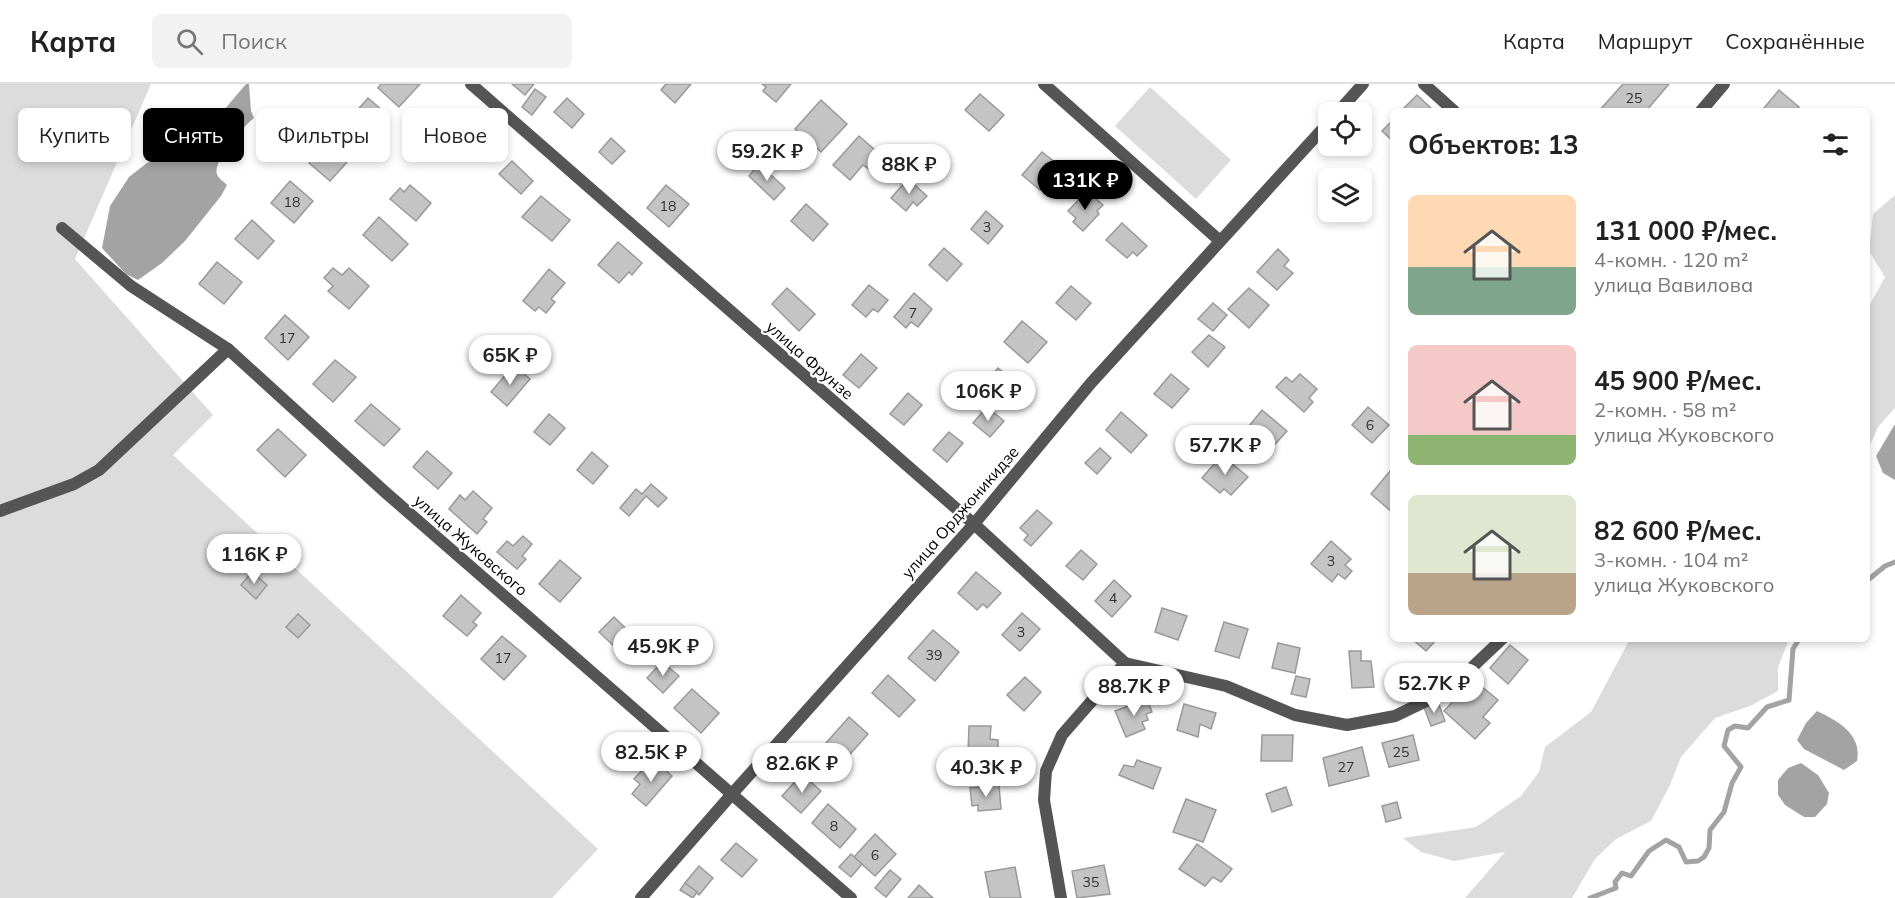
<!DOCTYPE html>
<html lang="ru">
<meta charset="utf-8">
<style>
:root{--surface:#fff;--page:#f2f2f2;--text:#222;--muted:#767676;--line:#e0e0e0;--accent:#000}
body{margin:0;font-family:Mulish,sans-serif;background:var(--page);color:var(--text);height:100vh;display:flex;flex-direction:column;font-size:22px;white-space:nowrap}
*{box-sizing:border-box;margin:0}
p{font-size:20px;color:var(--muted)}
.icon{flex:none;width:33px;height:33px;fill:none;stroke:currentColor;stroke-width:2;stroke-linecap:round;stroke-linejoin:round}
.map{position:relative;flex:1;overflow:hidden}
.side{position:absolute;left:1390px;top:24px;width:480px;height:534px;display:flex;flex-direction:column;background:var(--surface);border-radius:9px;box-shadow:0 3px 9px #0003}
.side>*{flex:none}
.guide{position:absolute;left:18px;top:24px;width:570px;height:54px;display:flex;gap:12px}
.tools{position:absolute;left:1318px;top:18px;display:grid;gap:12px}
.tools a{display:grid;place-items:center;width:54px;height:54px;border-radius:9px;background:var(--surface);box-shadow:0 3px 9px #0003;font-size:30px}
.price{position:absolute;translate:-50% -51px;padding:0 14px;border-radius:21px;background:#fff;color:#222;font-size:20px;line-height:39px;filter:drop-shadow(0 2px 3px #0008)}
.price::after{content:'';position:absolute;left:50%;top:36px;width:18px;height:14px;margin-left:-9px;background:inherit;clip-path:polygon(0 0,100% 0,50% 100%)}
.price.on{background:var(--accent);color:#fff}
ul{padding:0;list-style:none}
li{display:flex;align-items:center;gap:18px;height:150px;padding:0 18px}
li span{display:grid;place-items:center;flex:none;width:168px;height:120px;border-radius:9px;color:#555}
li>.icon{margin-inline-start:auto}
span .icon{width:72px;height:72px;fill:#fffc;stroke-width:1}
li b{font-size:26px}
h2{display:flex;justify-content:space-between;align-items:center;height:72px;padding:0 18px;font-size:26px}
.tag{padding:0 21px;border-radius:9px;background:var(--surface);box-shadow:0 3px 9px #0003;font-size:21px;line-height:54px}
.tag.on{background:var(--accent);color:#fff}
header{display:flex;align-items:center;gap:36px;box-sizing:border-box;height:84px;padding:0 30px;background:var(--surface);border-bottom:2px solid var(--line)}
header strong{font-size:28px}
nav{display:flex;gap:33px;margin-inline-start:auto;font-size:21px}
.search{width:420px;height:54px;background:var(--page);display:flex;align-items:center;gap:15px;box-sizing:border-box;padding:0 21px;border-radius:9px;color:var(--muted);font-size:22px}
.map>svg:first-child{display:block}
.green{fill:#dcdcdc}
.water{fill:#a3a3a3}
.lines{fill:none;stroke-linecap:round;stroke-linejoin:round}
.stream{stroke:#a3a3a3;stroke-width:5}
.building{fill:#c4c4c4;stroke:#999;stroke-width:1.5}
.street{stroke:#555;stroke-width:12}
.labels{text-anchor:middle;stroke-width:4.5;stroke-linejoin:round;paint-order:stroke}
.number-label{font-size:14px;fill:#313131}
.street-label{font-size:16px;fill:#000;stroke:#fff}
</style>
<header>
<strong>Карта</strong>
<div class="search"><svg class="icon" aria-label="search" viewBox="0 0 24 24"><circle cx="10" cy="10" r="6"/><path d="M15 15l6 6"/></svg>Поиск</div>
<nav><a>Карта</a><a>Маршрут</a><a>Сохранённые</a></nav>
</header>
<div class="map">
<svg width="1895" height="814" viewBox="0 0 1895 814">
<rect width="100%" height="100%" fill="#fff"/>
<g class="green">
<polygon points="0,0 151,0 75,175 213,331 173,371 598,765 552,814 0,814"/>
<polygon points="1150,3 1231,76 1196,115 1115,42"/>
<polygon points="1895,111 1895,324 1878,343 1868,366 1868,224 1885,193 1869,167 1873,130"/>
<polygon points="1630,555 1789,555 1778,583 1778,607 1750,622 1715,634 1681,673 1670,701 1651,737 1616,755 1595,775 1572,814 1465,814 1505,768 1454,777 1421,768 1403,754 1476,743 1521,712 1539,688 1545,663 1591,628"/>
</g>
<g class="water">
<path d="M246,0H249L251,27L254,34C244,42 212,77 217,90C218,94 224,98 227,101L221,112L185,157L162,179L138,196L126,190L102,164L110,122L129,93L147,79L162,73L196,46L218,33Z"/>
<polygon points="1895,340 1895,396 1883,389 1876,372"/>
<path d="M1817,627C1838,637 1862,650 1857,677L1844,686L1804,665L1797,656L1806,639Z"/>
<polygon points="1801,679 1818,691 1829,709 1827,720 1815,733 1804,733 1785,721 1778,711 1778,696 1788,684"/>
</g>
<g class="lines">
<g class="stream">
<polyline points="1868,496 1885,482 1895,478"/>
<polyline points="1590,814 1616,804 1615,798 1622,789 1631,792 1649,767 1666,756 1679,763 1686,778 1698,777 1704,773 1709,764 1710,746 1724,728 1732,699 1741,683 1724,662 1728,646 1735,642 1748,644 1767,623 1789,616 1793,565 1799,555"/>
</g>
</g>
<g class="building">
<polygon points="381,0 420,0 399,23 378,4"/>
<polygon points="512,0 534,0 525,11"/>
<polygon points="666,0 691,0 675,19 661,6"/>
<polygon points="762,0 791,0 776,18 763,7 766,3"/>
<polygon points="1623,0 1669,0 1646,27 1599,27"/>
<polygon points="535,5 546,13 532,31 522,23"/>
<polygon points="1779,6 1799,23 1796,27 1768,27 1764,24"/>
<polygon points="980,10 1004,31 989,47 965,26"/>
<polygon points="1417,11 1434,27 1401,27"/>
<polygon points="368,14 389,32 367,57 346,39"/>
<polygon points="567,14 584,30 572,44 554,28"/>
<polygon points="821,16 847,40 821,68 795,45"/>
<polygon points="473,35 485,45 480,52 485,55 469,72 453,58"/>
<polygon points="1394,35 1394,58 1382,47"/>
<polygon points="859,52 882,72 870,86 863,81 850,96 833,81"/>
<polygon points="611,54 625,67 612,80 599,68"/>
<polygon points="326,59 348,77 330,97 309,79"/>
<polygon points="1042,68 1060,82 1040,106 1022,91"/>
<polygon points="512,77 533,97 521,110 499,90"/>
<polygon points="759,80 785,104 774,116 749,92"/>
<polygon points="908,95 927,112 917,122 913,118 906,127 891,114"/>
<polygon points="290,97 313,117 294,139 271,119"/>
<polygon points="410,101 431,119 416,137 390,115 400,104 404,108"/>
<polygon points="666,101 689,120 669,143 647,124"/>
<polygon points="1087,107 1103,121 1097,127 1099,130 1083,147 1073,138 1076,134 1068,127"/>
<polygon points="541,112 570,136 552,157 522,133"/>
<polygon points="806,120 828,140 813,157 791,137"/>
<polygon points="986,127 1003,142 988,160 971,145"/>
<polygon points="379,133 408,160 392,177 363,151"/>
<polygon points="252,136 274,157 258,175 235,155"/>
<polygon points="1122,139 1147,162 1137,172 1133,168 1127,174 1106,156"/>
<polygon points="618,158 642,179 632,191 629,188 619,199 598,181"/>
<polygon points="944,164 962,180 947,197 929,181"/>
<polygon points="1278,165 1289,176 1284,182 1293,189 1277,206 1257,188"/>
<polygon points="217,178 242,198 224,220 199,200"/>
<polygon points="333,184 342,191 349,184 369,202 349,225 328,207 333,202 324,194"/>
<polygon points="549,185 565,199 551,215 555,218 546,229 539,223 535,227 523,217"/>
<polygon points="869,201 888,216 878,228 873,225 866,233 852,221"/>
<polygon points="1071,202 1091,219 1076,236 1056,219"/>
<polygon points="787,204 815,230 799,247 772,220"/>
<polygon points="1249,204 1269,221 1249,244 1228,225"/>
<polygon points="914,209 932,225 918,243 911,238 906,244 894,233"/>
<polygon points="1213,219 1227,231 1213,247 1198,235"/>
<polygon points="285,231 309,253 288,276 265,254"/>
<polygon points="1022,237 1047,258 1028,279 1004,258"/>
<polygon points="1209,251 1225,263 1208,283 1192,268"/>
<polygon points="861,270 877,284 859,304 843,291"/>
<polygon points="335,276 356,293 333,318 313,300"/>
<polygon points="514,281 530,295 507,322 491,308"/>
<polygon points="998,284 1017,300 1002,317 983,300"/>
<polygon points="1171,290 1189,305 1172,324 1154,310"/>
<polygon points="1300,290 1317,305 1309,314 1313,318 1304,328 1276,303 1286,293 1292,298"/>
<polygon points="908,309 922,321 904,341 890,330"/>
<polygon points="371,320 400,345 384,362 355,337"/>
<polygon points="987,323 1004,337 990,353 973,339"/>
<polygon points="1368,323 1389,341 1372,359 1352,341"/>
<polygon points="1262,326 1287,347 1269,367 1245,347"/>
<polygon points="1121,328 1147,351 1131,369 1106,346"/>
<polygon points="549,330 565,344 550,361 534,348"/>
<polygon points="278,345 306,371 285,393 257,366"/>
<polygon points="949,348 963,359 947,378 933,366"/>
<polygon points="1100,364 1111,374 1097,390 1085,379"/>
<polygon points="427,367 452,389 438,405 413,383"/>
<polygon points="592,368 608,382 593,400 577,386"/>
<polygon points="1222,371 1248,393 1231,411 1224,405 1220,409 1202,394"/>
<polygon points="1390,387 1394,390 1393,429 1371,410"/>
<polygon points="651,400 667,414 658,423 646,412 629,432 620,424 636,405 642,410"/>
<polygon points="473,407 492,424 483,435 487,438 477,450 449,425 460,411 465,416"/>
<polygon points="1037,426 1052,439 1031,462 1024,456 1028,451 1020,444"/>
<polygon points="523,452 532,460 522,472 526,475 517,485 497,468 507,457 513,462"/>
<polygon points="1331,457 1351,475 1345,481 1352,487 1345,495 1338,490 1332,498 1311,480"/>
<polygon points="1081,466 1097,480 1083,496 1066,482"/>
<polygon points="560,476 581,494 560,518 539,500"/>
<polygon points="252,488 267,501 256,515 241,501"/>
<polygon points="976,488 1001,509 987,524 983,520 977,526 958,509"/>
<polygon points="1114,496 1131,512 1112,533 1095,517"/>
<polygon points="461,511 481,529 473,538 477,541 467,552 443,532"/>
<polygon points="1162,524 1187,532 1178,556 1155,548"/>
<polygon points="1022,529 1040,545 1020,567 1002,551"/>
<polygon points="298,530 310,541 298,554 286,543"/>
<polygon points="614,533 646,564 632,579 599,548"/>
<polygon points="1224,538 1248,545 1239,574 1215,567"/>
<polygon points="933,546 959,568 935,597 908,574"/>
<polygon points="502,552 526,572 504,596 481,575"/>
<polygon points="1412,555 1437,555 1426,567"/>
<polygon points="1278,559 1300,564 1295,589 1272,584"/>
<polygon points="1510,561 1528,576 1508,600 1490,584"/>
<polygon points="1349,567 1361,567 1361,577 1371,577 1374,603 1352,604"/>
<polygon points="662,578 679,592 663,609 647,594"/>
<polygon points="888,591 915,616 899,633 872,609"/>
<polygon points="1296,592 1310,595 1306,613 1291,610"/>
<polygon points="1025,593 1041,608 1024,627 1007,611"/>
<polygon points="1480,601 1498,616 1483,633 1490,639 1475,655 1444,627 1458,612 1465,618"/>
<polygon points="692,605 719,629 701,649 674,624"/>
<polygon points="1147,615 1152,628 1146,630 1148,636 1142,638 1145,645 1126,653 1115,627"/>
<polygon points="1438,618 1445,637 1431,642 1424,623"/>
<polygon points="1184,620 1216,629 1211,645 1200,640 1198,653 1177,646"/>
<polygon points="849,633 868,650 845,676 826,659"/>
<polygon points="969,642 991,642 990,655 998,656 998,669 968,669"/>
<polygon points="1262,651 1293,651 1292,677 1261,677"/>
<polygon points="1413,651 1419,676 1389,683 1382,659"/>
<polygon points="1362,663 1369,692 1329,702 1323,674"/>
<polygon points="1137,676 1161,684 1153,705 1119,691 1124,681 1134,683"/>
<polygon points="657,679 672,692 646,722 632,710 640,700 634,695 647,681 651,685"/>
<polygon points="802,690 821,707 801,729 782,712"/>
<polygon points="999,701 1001,725 978,727 978,721 972,722 970,704"/>
<polygon points="1286,703 1292,721 1272,728 1266,710"/>
<polygon points="1186,715 1216,726 1203,758 1173,748"/>
<polygon points="1397,718 1401,734 1386,738 1382,722"/>
<polygon points="828,720 856,745 840,764 812,739"/>
<polygon points="875,750 896,770 875,792 854,773"/>
<polygon points="736,759 757,776 742,793 721,776"/>
<polygon points="1197,760 1232,785 1221,798 1213,793 1205,802 1179,785"/>
<polygon points="851,770 862,780 851,793 839,783"/>
<polygon points="1104,781 1110,810 1077,814 1072,787"/>
<polygon points="699,782 713,794 699,811 685,799"/>
<polygon points="1015,783 1021,814 990,814 985,788"/>
<polygon points="890,786 901,795 886,813 875,804"/>
<polygon points="685,799 697,808 693,814 680,806"/>
<polygon points="919,801 933,814 908,814"/>
</g>
<g class="lines">
<g class="street">
<polyline points="471,0 974,440 1125,579"/>
<polyline points="1044,0 1220,157"/>
<polyline points="1424,0 1454,27"/>
<polyline points="1701,27 1724,0"/>
<polyline points="1338,28 1363,0"/>
<polyline points="62,144 131,202 228,265 385,408 851,814"/>
<polyline points="0,427 74,400 99,386 228,265"/>
<polyline points="641,814 732,710 974,440 1091,299 1329,38"/>
<polyline points="1061,814 1044,716 1046,687 1062,651 1125,579 1226,602 1295,631 1347,641 1395,632 1447,607 1502,555"/>
</g>
</g>
<g class="labels">
<g class="number-label">
<text x="1634" y="19">25</text>
<text x="292" y="123">18</text>
<text x="668" y="127">18</text>
<text x="987" y="148">3</text>
<text x="913" y="234">7</text>
<text x="287" y="259">17</text>
<text x="1370" y="346">6</text>
<text x="1331" y="482">3</text>
<text x="1113" y="519">4</text>
<text x="1021" y="553">3</text>
<text x="934" y="576">39</text>
<text x="503" y="579">17</text>
<text x="1401" y="673">25</text>
<text x="1346" y="688">27</text>
<text x="834" y="747">8</text>
<text x="875" y="776">6</text>
<text x="1091" y="803">35</text>
</g>
<g class="street-label">
<text transform="translate(810 276) rotate(41)" y="6">улица Фрунзе</text>
<text transform="translate(960 428) rotate(-49)" y="6">улица Орджоникидзе</text>
<text transform="translate(471 461) rotate(41)" y="6">улица Жуковского</text>
</g>
</g>
</svg>
<div class="tools">
<a><svg class="icon" aria-label="locate" viewBox="0 0 24 24"><circle cx="12" cy="12" r="6"/><path d="M12 2v4M12 18v4M2 12h4M18 12h4"/></svg></a>
<a><svg class="icon" aria-label="layers" viewBox="0 0 24 24"><path d="M12 4l9 5-9 5-9-5zM3 14l9 5 9-5"/></svg></a>
</div>
<b class="price" style="left:767px;top:98px">59.2K ₽</b>
<b class="price" style="left:909px;top:111px">88K ₽</b>
<b class="price on" style="left:1085px;top:127px">131K ₽</b>
<b class="price" style="left:510px;top:302px">65K ₽</b>
<b class="price" style="left:988px;top:338px">106K ₽</b>
<b class="price" style="left:1225px;top:392px">57.7K ₽</b>
<b class="price" style="left:254px;top:501px">116K ₽</b>
<b class="price" style="left:663px;top:593px">45.9K ₽</b>
<b class="price" style="left:1434px;top:630px">52.7K ₽</b>
<b class="price" style="left:1134px;top:633px">88.7K ₽</b>
<b class="price" style="left:651px;top:699px">82.5K ₽</b>
<b class="price" style="left:802px;top:710px">82.6K ₽</b>
<b class="price" style="left:986px;top:714px">40.3K ₽</b>
<div class="guide">
<a class="tag">Купить</a>
<a class="tag on">Снять</a>
<a class="tag">Фильтры</a>
<a class="tag">Новое</a>
</div>
<section class="side">
<h2>Объектов: 13<svg class="icon" aria-label="filters" viewBox="0 0 24 24"><path d="M4 7h16M4 17h16"/><circle cx="9" cy="7" r="2"/><circle cx="15" cy="17" r="2"/></svg></h2>
<ul>
<li><span style="background:linear-gradient(#ffd9b3 60%,#7fa58c 0)"><svg class="icon" aria-label="home" viewBox="0 0 24 24"><path d="M3 11l9-7 9 7M6 9v11h12V9"/></svg></span><div><b>131 000 ₽/мес.</b><p>4-комн. · 120 m²</p><p>улица Вавилова</p></div></li>
<li><span style="background:linear-gradient(#f6c9c9 75%,#8fb573 0)"><svg class="icon" aria-label="home" viewBox="0 0 24 24"><path d="M3 11l9-7 9 7M6 9v11h12V9"/></svg></span><div><b>45 900 ₽/мес.</b><p>2-комн. · 58 m²</p><p>улица Жуковского</p></div></li>
<li><span style="background:linear-gradient(#dfe7d0 65%,#b9a48a 0)"><svg class="icon" aria-label="home" viewBox="0 0 24 24"><path d="M3 11l9-7 9 7M6 9v11h12V9"/></svg></span><div><b>82 600 ₽/мес.</b><p>3-комн. · 104 m²</p><p>улица Жуковского</p></div></li>
</ul>
</section>
</div>
